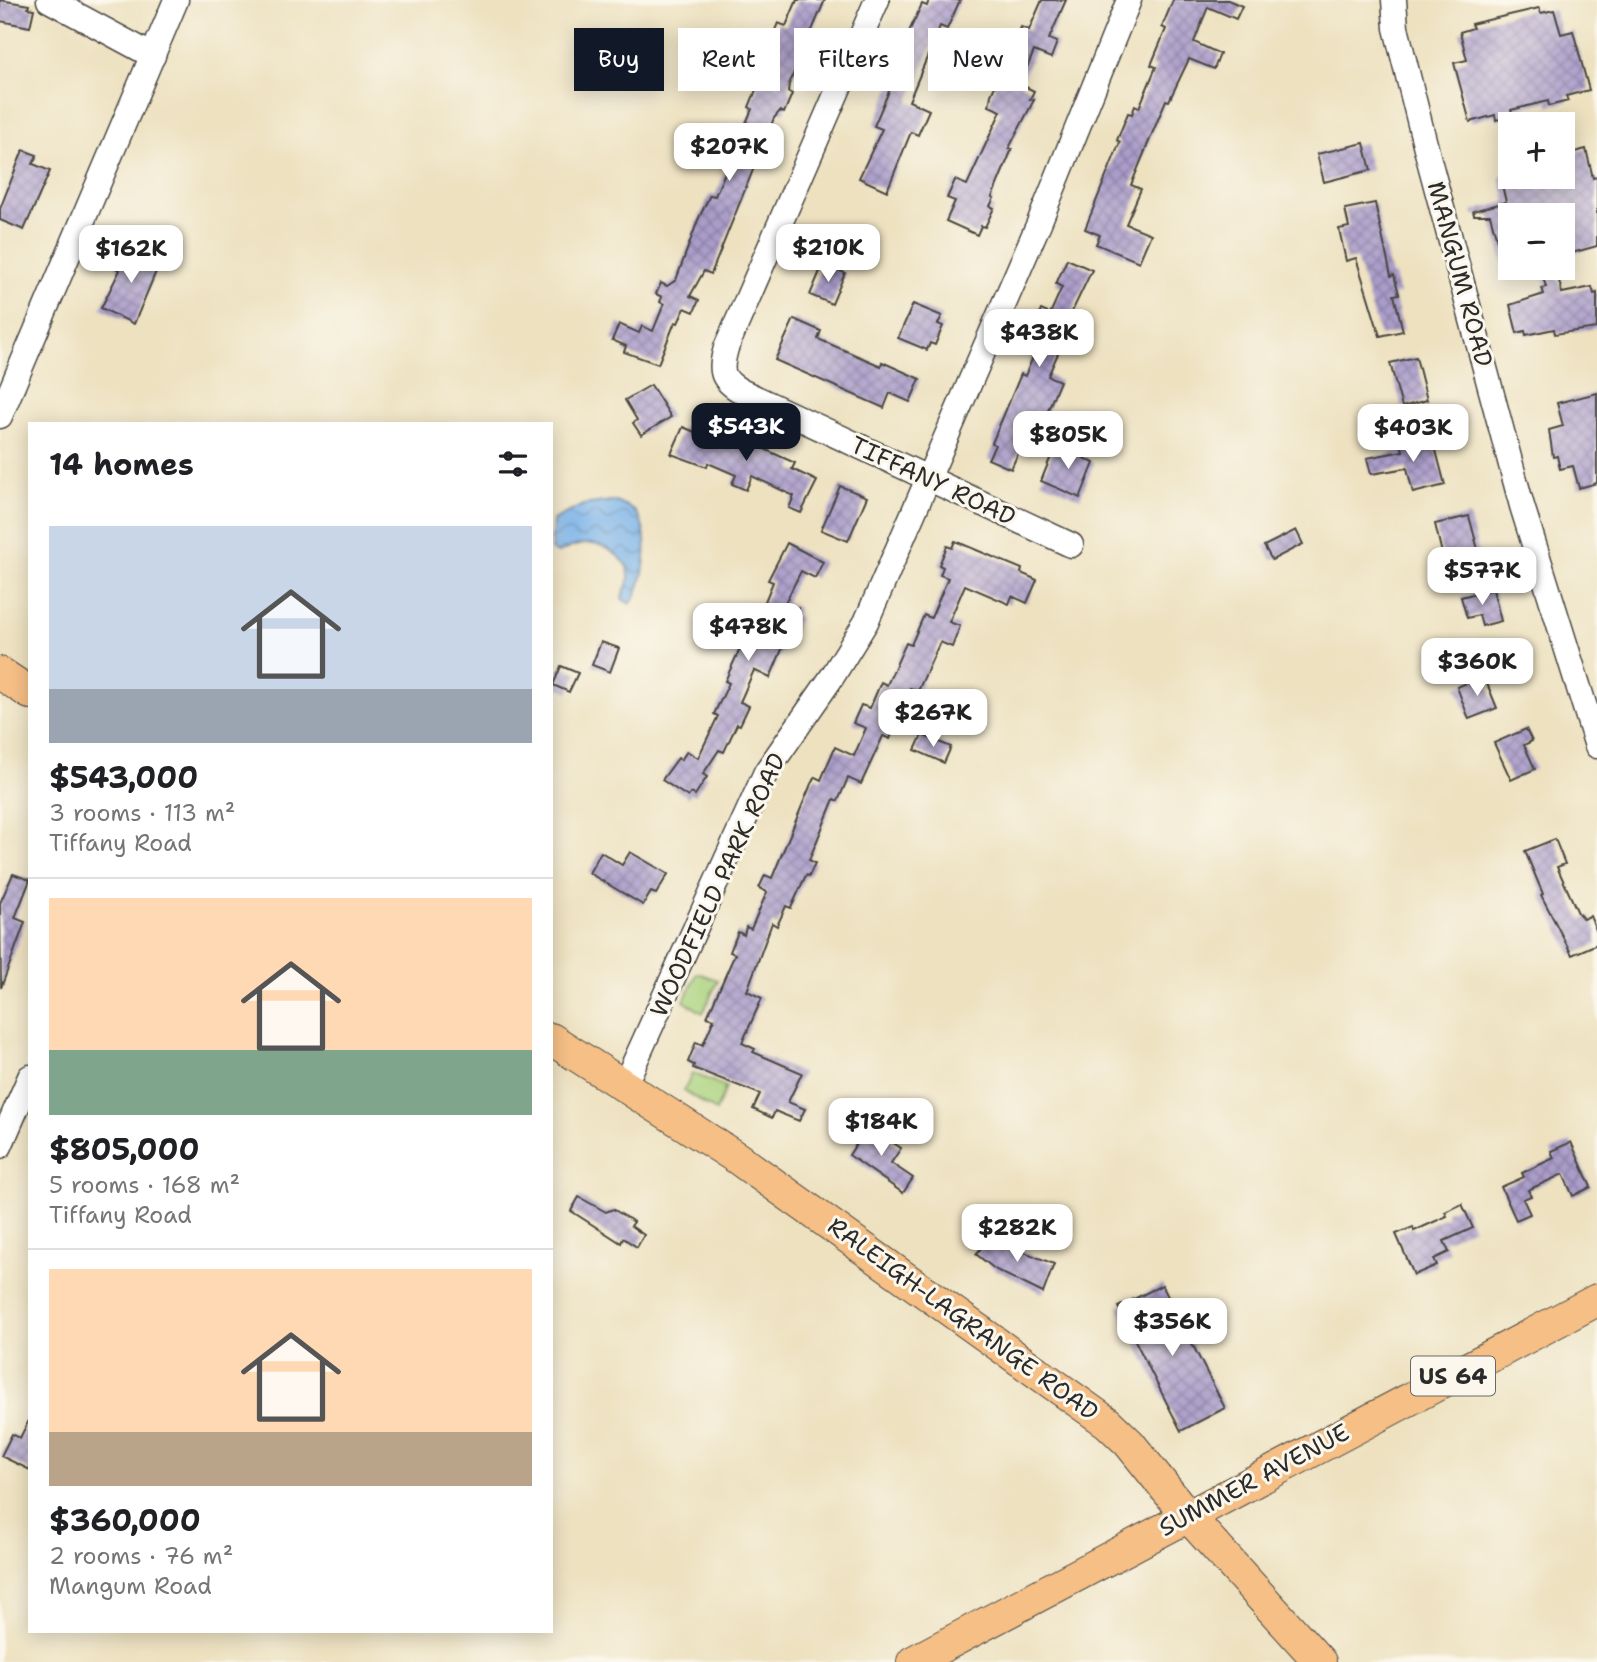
<!DOCTYPE html>
<meta charset="utf-8">
<style>
:root{--surface:#fff;--page:#f2f2f2;--text:#202124;--muted:#757577;--line:#e0e0e0;--accent:#111827}
body{margin:0;font-family:"Shantell Sans",sans-serif;background:var(--page);color:var(--text);height:100vh;display:flex;flex-direction:column;font-size:26px;white-space:nowrap}
*{box-sizing:border-box;margin:0}
p{font-size:23px;color:var(--muted)}
.icon{flex:none;width:38px;height:38px;fill:none;stroke:currentColor;stroke-width:2;stroke-linecap:round;stroke-linejoin:round}
.map{position:relative;flex:1;overflow:hidden}
.panel{position:absolute;left:28px;top:422px;width:525px;height:1211px;display:flex;flex-direction:column;background:var(--surface);border-radius:0px;box-shadow:0 4px 18px #0003}
.panel>*{flex:none}
.guide{position:absolute;left:574px;top:28px;width:665px;height:63px;display:flex;gap:14px}
.buttons{position:absolute;left:1498px;top:112px;display:grid;gap:14px}
.buttons a{display:grid;place-items:center;width:77px;height:77px;border-radius:0px;background:var(--surface);box-shadow:0 4px 18px #0003;font-size:35px}
.price{position:absolute;translate:-50% -60px;padding:0 16px;border-radius:14px;background:#fff;color:#222;font-size:23px;line-height:46px;filter:drop-shadow(0 2px 4px #0008)}
.price::after{content:'';position:absolute;left:50%;top:42px;width:21px;height:16px;margin-left:-10px;background:inherit;clip-path:polygon(0 0,100% 0,50% 100%)}
.price.selected{background:var(--accent);color:#fff}
ul{padding:0;list-style:none}
li{display:grid;align-content:center;gap:14px;height:371px;padding:0 21px}
li+li{border-top:2px solid var(--line)}
li span{display:grid;place-items:center;height:217px;border-radius:0px;color:#555}
li>.icon{margin-inline-start:auto}
span .icon{width:126px;height:126px;fill:#fffc;stroke-width:1}
li b{font-size:30px}
h2{display:flex;justify-content:space-between;align-items:center;height:84px;padding:0 21px;font-size:30px}
.chip{padding:0 24px;border-radius:0px;background:var(--surface);box-shadow:0 4px 18px #0003;font-size:24px;line-height:63px}
.chip.selected{background:var(--accent);color:#fff}
.map>svg:first-child{display:block}
.grass{fill:#aad27c;stroke:#6a7e54;stroke-width:2}
.water{fill:url(#water-waves);stroke:#526e8a;stroke-width:2}
.building{fill:url(#building-cross-hatch)}
.lines{fill:none;stroke-linecap:round;stroke-linejoin:round}
.minor-casing{stroke:#484641;stroke-width:27}
.major-casing{stroke:#484641;stroke-width:34}
.minor{stroke:#fff;stroke-width:24}
.major{stroke:#f5bf86;stroke-width:32}
.labels{text-anchor:middle;stroke-width:6;stroke-linejoin:round;paint-order:stroke}
.shield{fill:#fbf7ec;stroke:#696865;stroke-width:2}
.shield-label{font-size:23px;font-weight:bold;fill:#2b2b2b}
.street-label{font-size:24px;fill:#2b2b2b;stroke:#fbf7ec}
</style>
<div class="map">
<svg width="1597" height="1662" viewBox="0 0 1597 1662">
<defs>
<pattern id="water-waves" width="16" height="10" patternUnits="userSpaceOnUse" patternTransform="scale(1.75)"><rect width="16" height="10" fill="#7ab2e9"/><path d="M0 5q4-4 8 0t8 0" fill="none" stroke="#6491bd"/></pattern>
<pattern id="building-cross-hatch" width="8" height="8" patternUnits="userSpaceOnUse" patternTransform="scale(1.75)"><rect width="8" height="8" fill="#aa9dca"/><path d="M0 0l8 8M0 8l8-8" fill="none" stroke="#8b80a4"/></pattern>
</defs>
<rect width="100%" height="100%" fill="#fbf7ec"/>
<filter id="ink" filterUnits="userSpaceOnUse"><feTurbulence type="fractalNoise" baseFrequency=".0143" numOctaves="2"/><feDisplacementMap in="SourceGraphic" scale="14" xChannelSelector="R" yChannelSelector="G"/><feConvolveMatrix kernelMatrix="1 2 1 2 8 2 1 2 1" color-interpolation-filters="sRGB"/></filter>
<filter id="wash" filterUnits="userSpaceOnUse"><feTurbulence type="fractalNoise" baseFrequency=".00686" numOctaves="4" result="noise"/><feDisplacementMap in="SourceGraphic" scale="28" xChannelSelector="R" yChannelSelector="G"/><feGaussianBlur stdDeviation="1.57" result="paint"/><feColorMatrix in="noise" values="0 0 0 0 0 0 0 0 0 0 0 0 0 0 0 0 0 1.4 0 .05"/><feComposite in="paint" operator="in"/></filter>
<g filter="url(#wash)">
<rect width="100%" height="100%" fill="#ede1c0"/>
<g class="grass">
<polygon points="697,973 718,980 703,1013 684,1001"/>
<polygon points="692,1073 726,1087 716,1111 684,1091"/>
</g>
<path class="water" d="M611,501C620,503 629,505 636,513C652,534 646,585 630,604L622,599C623,592 628,585 629,578C630,557 601,542 584,544C575,545 566,549 558,553L551,550L553,520L583,505Z"/>
<g id="blocks">
<g class="building">
<polygon points="0,0 29,5 28,8 34,9 30,27 0,21"/>
<polygon points="797,0 825,0 789,84 788,92 792,94 784,113 780,111 774,118 711,274 704,271 690,296 699,300 694,312 685,308 678,323 675,322 658,364 624,352 626,346 612,340 619,324 639,333 642,326 653,331 664,304 660,302 662,297 656,294 661,283 667,286 676,280 698,220 710,195 715,196 752,109 749,107 769,58 764,56 778,23 786,26"/>
<polygon points="929,0 960,0 947,29 940,26 909,101 929,110 918,135 911,132 887,191 859,178 882,129 874,126 895,77 889,74 922,4 927,6"/>
<polygon points="1042,0 1066,0 1049,39 1057,42 1051,58 1034,51 1020,84 1034,91 1030,99 1034,100 1009,148 1012,149 992,197 994,198 990,206 994,208 985,227 981,226 977,235 946,221 955,201 947,198 955,180 967,185 1001,111 989,106 991,95 1021,27 1029,30"/>
<polygon points="1173,0 1228,0 1242,6 1236,19 1208,7 1194,42 1220,54 1214,69 1189,59 1169,101 1166,100 1131,185 1141,189 1126,224 1151,234 1139,262 1096,244 1100,235 1085,229 1120,142 1117,140 1128,113 1132,114 1135,106 1139,108 1156,67 1151,65 1166,29 1162,27"/>
<polygon points="1539,8 1541,13 1554,10 1561,34 1573,31 1589,90 1566,96 1568,101 1549,106 1548,101 1511,110 1513,116 1496,120 1495,115 1470,122 1454,63 1467,60 1460,32 1473,28 1471,24"/>
<polygon points="1364,143 1371,170 1324,182 1317,154"/>
<polygon points="1586,149 1593,178 1597,177 1597,246 1572,253 1563,226 1563,215 1510,215 1510,272 1506,273 1490,215 1474,215 1473,211 1506,202 1500,177 1563,177 1563,155"/>
<polygon points="23,150 37,155 33,164 50,171 24,230 0,220 0,209"/>
<polygon points="1375,203 1391,276 1394,275 1399,294 1394,295 1403,331 1380,336 1356,258 1346,261 1339,229 1349,227 1345,209"/>
<polygon points="126,246 160,262 134,324 101,308 120,270 116,268"/>
<polygon points="1067,259 1092,270 1055,347 1060,349 1048,376 1060,381 1045,417 1036,414 1011,469 988,459 995,445 992,443 1021,374 1025,376 1036,350 1031,348 1034,341 1029,339 1041,310 1050,314 1062,287 1056,284"/>
<polygon points="823,264 845,273 832,304 810,295"/>
<polygon points="1540,268 1556,268 1562,293 1592,287 1594,294 1597,293 1597,328 1555,334 1554,329 1526,335 1525,331 1517,333 1510,305 1544,294 1542,288 1546,287"/>
<polygon points="913,304 942,316 938,324 943,326 935,345 930,343 927,350 898,338"/>
<polygon points="794,319 821,331 818,339 881,366 882,362 920,379 910,402 890,393 884,408 775,360"/>
<polygon points="1416,357 1427,400 1402,407 1390,363"/>
<polygon points="651,385 671,417 641,435 633,423 637,420 625,400"/>
<polygon points="1597,393 1597,483 1579,488 1573,466 1560,469 1557,456 1553,457 1549,430 1563,426 1557,403"/>
<polygon points="683,427 723,444 730,428 766,444 764,449 795,463 792,469 817,481 801,513 789,508 794,496 752,476 746,490 732,484 736,475 708,463 707,467 671,454"/>
<polygon points="1432,435 1445,485 1413,493 1407,468 1371,474 1367,458 1403,451 1401,443"/>
<polygon points="1056,444 1094,463 1080,498 1041,481"/>
<polygon points="840,486 867,497 848,541 821,530"/>
<polygon points="1469,516 1480,557 1445,566 1435,524"/>
<polygon points="1296,530 1303,544 1272,560 1264,546"/>
<polygon points="955,541 1022,569 1021,573 1037,580 1027,603 1012,596 1009,604 965,585 949,622 960,626 952,647 940,642 918,691 910,688 890,739 883,736 861,784 848,778 838,801 834,799 809,860 815,863 809,876 806,875 791,908 786,906 777,926 772,923 747,991 762,998 742,1043 755,1049 753,1052 802,1073 788,1102 805,1109 799,1121 775,1111 772,1118 753,1109 760,1094 693,1068 694,1065 688,1062 696,1042 703,1045 714,1019 707,1017 735,954 730,952 738,932 744,935 746,927 751,929 767,892 759,888 765,875 772,878 811,784 815,777 821,780 835,747 854,756 866,728 853,723 861,705 870,708 881,682 887,685 906,643 911,645 924,615 931,618 948,578 940,575 943,567 939,565 947,546 952,548"/>
<polygon points="787,543 823,562 815,578 801,571 785,603 798,608 795,616 799,618 791,636 788,635 770,678 754,670 740,702 749,706 740,725 737,724 724,752 719,750 703,774 707,777 695,795 691,793 688,797 662,780 678,758 681,760 687,751 698,758 718,716 714,714 729,683 725,681 747,633 715,620 721,606 757,621 773,582 768,580"/>
<polygon points="1493,589 1501,621 1482,626 1479,615 1467,618 1461,597"/>
<polygon points="601,642 619,648 610,672 592,665"/>
<polygon points="561,666 578,673 569,692 553,685"/>
<polygon points="1484,676 1497,708 1469,719 1457,687"/>
<polygon points="1526,729 1532,741 1524,745 1535,769 1511,780 1494,743"/>
<polygon points="922,735 951,747 944,763 915,750"/>
<polygon points="1555,839 1565,864 1557,867 1578,913 1583,919 1590,916 1597,932 1597,944 1572,955 1541,895 1543,894 1525,851"/>
<polygon points="601,852 622,865 630,852 668,874 656,894 651,892 643,905 589,873"/>
<polygon points="13,874 30,880 15,918 25,922 1,988 0,903"/>
<polygon points="868,1126 901,1148 891,1163 913,1178 903,1193 849,1155"/>
<polygon points="1571,1142 1591,1187 1573,1196 1563,1174 1528,1190 1531,1196 1523,1199 1530,1214 1516,1220 1501,1187 1524,1177 1522,1173 1554,1158 1551,1151"/>
<polygon points="579,1197 606,1212 613,1209 634,1222 631,1226 644,1235 637,1247 623,1238 621,1243 571,1211"/>
<polygon points="1462,1204 1473,1228 1444,1241 1449,1252 1434,1259 1437,1265 1414,1275 1396,1234 1413,1227 1414,1231 1447,1216 1445,1212"/>
<polygon points="990,1238 1054,1264 1043,1293 996,1270 976,1254"/>
<polygon points="1162,1285 1225,1408 1181,1431 1118,1307"/>
<polygon points="30,1418 30,1470 1,1456 12,1434 20,1438"/>
</g>
</g>
</g>
<g filter="url(#ink)">
<use href="#blocks" fill-opacity="0" stroke="#484641" stroke-width="2"/>
<g class="lines">
<defs>
<g id="minor">
<polyline points="49,0 153,56"/>
<path d="M877,0L726,348C720,370 720,379 741,391L1071,545"/>
<polyline points="1394,0 1396,28 1429,160 1522,506 1597,746"/>
<polyline points="0,416 176,0"/>
<polyline points="624,1086 766,772 832,677 866,622 1039,223 1129,0"/>
<polyline points="0,1146 30,1077"/>
</g>
<g id="major">
<polyline points="0,673 30,693"/>
<polyline points="551,1039 737,1158 1108,1423 1129,1443 1187,1515 1320,1662"/>
<polyline points="913,1662 1597,1300"/>
</g>
</defs>
<use href="#minor" class="minor-casing"/>
<use href="#major" class="major-casing"/>
<use href="#minor" class="minor"/>
<use href="#major" class="major"/>
</g>
</g>
<g class="labels">
<rect class="shield" x="1411" y="1356.5" width="84" height="39" rx="5"/>
<g class="shield-label">
<text x="1453" y="1384">US 64</text>
</g>
<g class="street-label">
<text transform="translate(1460 274) rotate(75)" y="8">MANGUM ROAD</text>
<text transform="translate(933 481) rotate(25)" y="8">TIFFANY ROAD</text>
<text transform="translate(718 885) rotate(-65)" y="8">WOODFIELD PARK ROAD</text>
<text transform="translate(963 1319) rotate(36)" y="8">RALEIGH-LAGRANGE ROAD</text>
<text transform="translate(1254 1480) rotate(-28)" y="8">SUMMER AVENUE</text>
</g>
</g>
</svg>
<div class="buttons">
<a>+</a>
<a>−</a>
</div>
<b class="price" style="left:729px;top:183px">$207K</b>
<b class="price" style="left:828px;top:284px">$210K</b>
<b class="price" style="left:131px;top:285px">$162K</b>
<b class="price" style="left:1039px;top:369px">$438K</b>
<b class="price selected" style="left:746px;top:463px">$543K</b>
<b class="price" style="left:1413px;top:464px">$403K</b>
<b class="price" style="left:1068px;top:471px">$805K</b>
<b class="price" style="left:1482px;top:607px">$577K</b>
<b class="price" style="left:748px;top:663px">$478K</b>
<b class="price" style="left:1477px;top:698px">$360K</b>
<b class="price" style="left:933px;top:749px">$267K</b>
<b class="price" style="left:881px;top:1158px">$184K</b>
<b class="price" style="left:1017px;top:1264px">$282K</b>
<b class="price" style="left:1172px;top:1358px">$356K</b>
<div class="guide">
<a class="chip selected">Buy</a>
<a class="chip">Rent</a>
<a class="chip">Filters</a>
<a class="chip">New</a>
</div>
<section class="panel">
<h2>14 homes<svg class="icon" aria-label="filters" viewBox="0 0 24 24"><path d="M4 7h16M4 17h16"/><circle cx="9" cy="7" r="2"/><circle cx="15" cy="17" r="2"/></svg></h2>
<ul>
<li><span style="background:linear-gradient(#c9d6e8 75%,#9aa5b1 0)"><svg class="icon" aria-label="home" viewBox="0 0 24 24"><path d="M3 11l9-7 9 7M6 9v11h12V9"/></svg></span><div><b>$543,000</b><p>3 rooms · 113 m²</p><p>Tiffany Road</p></div></li>
<li><span style="background:linear-gradient(#ffd9b3 70%,#7fa58c 0)"><svg class="icon" aria-label="home" viewBox="0 0 24 24"><path d="M3 11l9-7 9 7M6 9v11h12V9"/></svg></span><div><b>$805,000</b><p>5 rooms · 168 m²</p><p>Tiffany Road</p></div></li>
<li><span style="background:linear-gradient(#ffd9b3 75%,#b9a48a 0)"><svg class="icon" aria-label="home" viewBox="0 0 24 24"><path d="M3 11l9-7 9 7M6 9v11h12V9"/></svg></span><div><b>$360,000</b><p>2 rooms · 76 m²</p><p>Mangum Road</p></div></li>
</ul>
</section>
</div>
